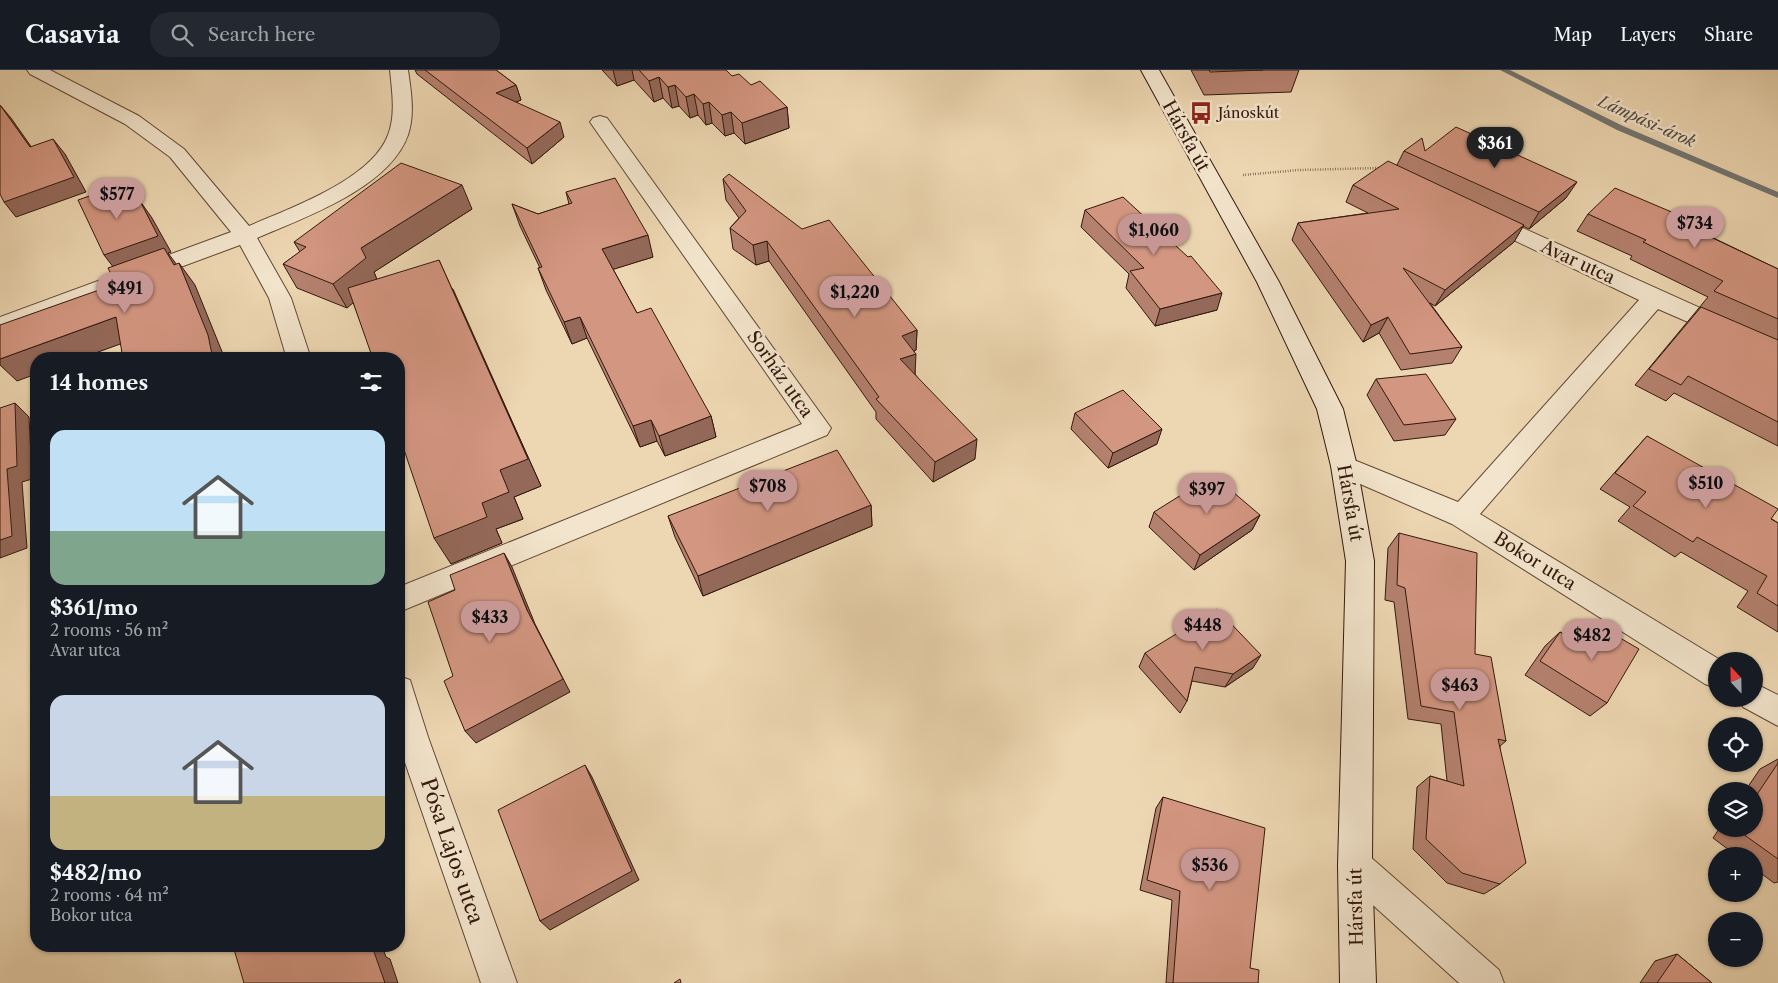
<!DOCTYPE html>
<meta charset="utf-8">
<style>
:root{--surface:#171b24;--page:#242831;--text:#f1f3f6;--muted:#9ea1a6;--line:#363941;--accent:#c59692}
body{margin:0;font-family:"Libre Caslon Text",serif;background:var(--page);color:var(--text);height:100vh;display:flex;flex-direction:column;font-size:19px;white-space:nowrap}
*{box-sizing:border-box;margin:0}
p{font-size:16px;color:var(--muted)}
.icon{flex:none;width:28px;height:28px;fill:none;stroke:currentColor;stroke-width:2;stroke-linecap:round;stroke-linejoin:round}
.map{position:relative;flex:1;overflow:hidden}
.details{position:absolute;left:30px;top:282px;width:375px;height:600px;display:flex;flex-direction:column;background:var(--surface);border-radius:20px;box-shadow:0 1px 4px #0004}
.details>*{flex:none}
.needle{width:32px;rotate:338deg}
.buttons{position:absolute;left:1708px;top:582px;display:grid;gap:10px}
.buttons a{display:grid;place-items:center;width:55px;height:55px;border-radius:50%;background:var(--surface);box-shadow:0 1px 4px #0004;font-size:25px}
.price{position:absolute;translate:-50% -42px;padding:0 11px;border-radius:18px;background:var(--accent);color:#111;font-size:16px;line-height:32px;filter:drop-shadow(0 1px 2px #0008)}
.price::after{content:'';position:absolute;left:50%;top:30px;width:15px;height:11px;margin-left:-8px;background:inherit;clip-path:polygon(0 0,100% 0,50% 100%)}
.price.selected{background:#222;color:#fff}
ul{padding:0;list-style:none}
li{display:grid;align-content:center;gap:10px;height:265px;padding:0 20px}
li span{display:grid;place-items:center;height:155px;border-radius:15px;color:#555}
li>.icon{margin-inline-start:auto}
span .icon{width:90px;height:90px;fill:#fffc;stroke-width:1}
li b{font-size:21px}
h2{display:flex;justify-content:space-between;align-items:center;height:60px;padding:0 20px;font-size:21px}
header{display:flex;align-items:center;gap:30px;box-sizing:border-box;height:70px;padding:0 25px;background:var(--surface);border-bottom:1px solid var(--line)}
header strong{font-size:24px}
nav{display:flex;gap:28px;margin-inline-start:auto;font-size:18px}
.search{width:350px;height:45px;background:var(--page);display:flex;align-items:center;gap:12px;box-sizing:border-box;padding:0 18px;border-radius:20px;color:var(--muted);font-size:19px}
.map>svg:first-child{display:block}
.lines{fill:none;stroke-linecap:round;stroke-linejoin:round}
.stream{fill:#737774;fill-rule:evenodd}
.street-casing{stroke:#614836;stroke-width:2}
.secondary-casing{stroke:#32180d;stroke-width:2}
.path{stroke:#32180d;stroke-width:2.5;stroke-dasharray:0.5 2;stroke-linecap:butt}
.street{fill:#f3e5cd;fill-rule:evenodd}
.secondary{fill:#f3e5cd;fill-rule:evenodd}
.wall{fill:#b5816f;stroke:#32180d}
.shaded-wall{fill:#94695a;stroke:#32180d}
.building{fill:#d39681;stroke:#32180d}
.labels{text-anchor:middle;stroke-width:5;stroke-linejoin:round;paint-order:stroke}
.far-poi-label{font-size:15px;fill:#32180d;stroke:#f3e5cd;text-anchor:start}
.far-water-label{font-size:16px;font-style:italic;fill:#524840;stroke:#f3e5cd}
.street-label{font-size:18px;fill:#32180d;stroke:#f3e5cd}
.near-street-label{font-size:21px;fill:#32180d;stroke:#f3e5cd}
</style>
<header>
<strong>Casavia</strong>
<div class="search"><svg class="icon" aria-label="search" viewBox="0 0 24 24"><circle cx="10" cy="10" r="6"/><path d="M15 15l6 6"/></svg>Search here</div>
<nav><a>Map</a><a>Layers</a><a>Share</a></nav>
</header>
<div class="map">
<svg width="1778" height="913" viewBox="0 0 1778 913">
<rect width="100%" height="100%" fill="#edd7b2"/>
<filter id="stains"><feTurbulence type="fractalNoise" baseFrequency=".004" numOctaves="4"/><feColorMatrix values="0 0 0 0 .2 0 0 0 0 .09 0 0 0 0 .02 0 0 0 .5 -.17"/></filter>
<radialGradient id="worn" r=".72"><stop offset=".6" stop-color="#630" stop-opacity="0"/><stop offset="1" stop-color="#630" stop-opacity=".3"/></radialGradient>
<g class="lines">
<polygon class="stream" points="1500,0 1510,0 1623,56 1778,122 1778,128 1617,60"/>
<defs>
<g id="street">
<path d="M27,0H50L139,46L184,79L249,156C290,138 371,110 388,65C396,45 392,21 390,0H408C411,21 415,44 408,65C389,118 306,147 257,168L291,228L311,289H287L269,228L240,175L0,264V247L231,162L170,87L125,54L30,4Z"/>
<polygon points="600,46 607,48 831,358 827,365 399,542 399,517 802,354 590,52 593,48"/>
<polygon points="1485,141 1778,273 1778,291 1658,239 1480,444 1722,591 1716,591 1716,618 1705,614 1452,454 1335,403 1331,396 1335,389 1344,386 1458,432 1639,230 1478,153 1474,148 1478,143"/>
<polygon points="399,606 410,610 428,667 517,913 481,913 399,675"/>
<polygon points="1754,613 1778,625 1778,656 1743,637 1739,629 1754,629"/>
<polygon points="1355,779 1367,784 1499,900 1504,913 1459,913 1343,808 1338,796 1343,784"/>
</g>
<polygon id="secondary" points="1141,0 1159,0 1279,212 1343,339 1357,396 1374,491 1372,796 1376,913 1340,913 1338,796 1346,491 1331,396 1317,339 1257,212"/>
</defs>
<use href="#street" class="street-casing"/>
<use href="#secondary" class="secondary-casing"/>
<polyline class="path" points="1243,105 1299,100 1380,98"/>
<use href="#street" class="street"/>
<use href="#secondary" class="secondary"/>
</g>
<g class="wall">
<polygon points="415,0 496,0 516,15 521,30 516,32 564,67 532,94 417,4"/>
<polygon points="602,0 726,0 732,6 751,15 787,37 789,58 745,74 734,63 725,66 712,53 706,55 698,45 690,48 679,36 672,38 663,28 654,32 634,10 617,16"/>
<polygon points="1191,0 1299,0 1291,22 1204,25"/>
<polygon points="1404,81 1425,81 1566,128 1529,159 1523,156 1514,172 1435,236 1430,233 1462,277 1452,293 1401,300 1379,263 1363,272 1292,170 1298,153 1368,143 1346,132 1353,115 1397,95"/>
<polygon points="723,109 917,260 916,280 914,281 915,304 975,389 933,412 876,349 876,342 769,191 756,195 733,179 730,158 739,148 726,130"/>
<polygon points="566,122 653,187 613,199 637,243 711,346 716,367 665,386 657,371 640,377 587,268 572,274 546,220 538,198 540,198 520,156 512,134 538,144 569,134"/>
<polygon points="472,139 374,202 377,210 453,219 541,416 514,427 523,449 496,459 502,473 451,494 353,232 347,238 297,218 283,194 300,182 294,172"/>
<polygon points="1085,140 1217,240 1155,256 1126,218 1129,204 1081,157"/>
<polygon points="1674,143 1710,152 1701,162 1778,199 1778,376 1674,323 1666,331 1635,315 1708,227 1630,189 1632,186 1577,161 1588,144"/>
<polygon points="1376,309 1456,349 1445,365 1394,371 1367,325"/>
<polygon points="1075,343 1157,374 1108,398 1071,359"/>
<polygon points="1647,366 1778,453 1778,562 1737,537 1748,521 1681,482 1675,487 1618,451 1630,437 1600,419"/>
<polygon points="871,435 872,456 703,526 675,467 668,446"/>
<polygon points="1154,442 1260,445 1252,460 1194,500 1149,457"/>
<polygon points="1399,463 1475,584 1506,671 1500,676 1500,814 1484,824 1447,813 1413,779 1417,717 1430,706 1447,711 1441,654 1408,649 1394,532 1385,530 1388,478"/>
<polygon points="1596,554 1607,633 1590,646 1525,605 1545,576 1560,562 1577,572 1580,568"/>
<polygon points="1145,583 1253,598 1225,617 1192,611 1187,631 1180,643 1139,597"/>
<polygon points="1778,689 1778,812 1774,813 1754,798 1754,786 1737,786 1713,768 1719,759 1754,759 1754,721 1745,721 1760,699"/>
<polygon points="1163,727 1250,898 1258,913 1166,913 1172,830 1140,820 1156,738"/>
<polygon points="1677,884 1712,913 1640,913 1655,891"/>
</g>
<g class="shaded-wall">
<polygon points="613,0 632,0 634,10 617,16"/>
<polygon points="659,7 663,28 654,32 649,11"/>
<polygon points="516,15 521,30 501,38 496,23"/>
<polygon points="675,15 679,36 672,38 668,17"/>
<polygon points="694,24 698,45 690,48 686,27"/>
<polygon points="709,32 712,53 706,55 703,34"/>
<polygon points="0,35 11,48 42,92 30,77"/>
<polygon points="787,37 789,58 745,74 742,53"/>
<polygon points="731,42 734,63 725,66 722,45"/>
<polygon points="560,52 564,67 532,94 527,78"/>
<polygon points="53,69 65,84 86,122 16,147 4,132"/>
<polygon points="1577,112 1566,128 1529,159 1539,142"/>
<polygon points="462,115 472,139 374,202 378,212 347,238 333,214 361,178"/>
<polygon points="118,116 131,132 141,152 129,135"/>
<polygon points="140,131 152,148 171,182 168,183 180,199 179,193 195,215 225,289 213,289 117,202 104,185"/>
<polygon points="1524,155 1514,172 1435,236 1445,220"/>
<polygon points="648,165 653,187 608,201 602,179"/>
<polygon points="767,171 769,191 756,195 753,175"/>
<polygon points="439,190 541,416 514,427 523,449 496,459 502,473 451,494 434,468 482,433 500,400"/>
<polygon points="1222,223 1217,240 1155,256 1160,239"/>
<polygon points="116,247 134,269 79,289 36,289 36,304 17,311 0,295 0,289"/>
<polygon points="580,247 587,268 572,274 564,252"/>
<polygon points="1388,247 1379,263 1363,272 1371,255"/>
<polygon points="917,260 916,280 901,286 902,266"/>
<polygon points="916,284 915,304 900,310 900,289"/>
<polygon points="15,333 29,347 32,409 22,412 27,478 0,488 0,470 7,399"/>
<polygon points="711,346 716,367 665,386 659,366"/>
<polygon points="651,350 657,371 640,377 633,356"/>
<polygon points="1162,359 1157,374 1108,398 1113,383"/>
<polygon points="977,369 975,389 933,412 935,392"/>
<polygon points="871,435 872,456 703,526 698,506"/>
<polygon points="1260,445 1252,460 1194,500 1200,485"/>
<polygon points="504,483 512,497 535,554 570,622 476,673 465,661 527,540"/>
<polygon points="1261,585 1253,598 1225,617 1233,604"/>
<polygon points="585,695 592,707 639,810 550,860 540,851"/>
<polygon points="369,876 382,876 386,887 390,889 398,913 385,913"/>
</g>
<g class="building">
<polygon points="425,0 496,0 516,15 496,23 560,52 527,78"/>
<polygon points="639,0 726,0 732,6 739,4 751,15 760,11 787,37 742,53 731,42 722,45 709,32 703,34 694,24 686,27 675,15 668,17 659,7 649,11"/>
<polygon points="1209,0 1263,0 1210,2"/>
<polygon points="0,35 30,77 53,69 74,107 4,132 0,124"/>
<polygon points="1456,57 1577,112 1539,142 1404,81 1422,68 1425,81"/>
<polygon points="1388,91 1524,155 1445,220 1403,198 1462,277 1410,284 1388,247 1371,255 1298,153 1399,139 1353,115"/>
<polygon points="401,93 462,115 361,178 366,188 333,214 283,194 306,177 294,172"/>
<polygon points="729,104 802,159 829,150 917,260 902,266 916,284 900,289 977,369 935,392 876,329 879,327 767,171 753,175 730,158 746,141 723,109"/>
<polygon points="615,108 648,165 602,179 637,243 651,238 711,346 659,366 651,350 633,356 580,247 564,252 538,198 542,197 512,134 538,144 572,133 566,122"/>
<polygon points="118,116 129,135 140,131 158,166 104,185 78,130"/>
<polygon points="1615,118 1674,143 1679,138 1710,152 1700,162 1778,199 1778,249 1714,221 1723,211 1643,172 1646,170 1588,144"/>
<polygon points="1123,127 1188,187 1191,186 1222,223 1160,239 1130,201 1144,198 1085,140"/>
<polygon points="164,178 174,195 179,193 208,265 213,289 123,289 116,247 0,289 0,255 116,214 108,198"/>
<polygon points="439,190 528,389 500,400 509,422 482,433 487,447 434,468 399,365 399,289 373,289 348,218"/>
<polygon points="1701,237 1778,270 1778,352 1688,306 1681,315 1649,299"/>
<polygon points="1426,304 1456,349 1404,355 1376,309"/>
<polygon points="1123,320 1162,359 1113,383 1075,343"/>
<polygon points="15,333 17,396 7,399 12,466 0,470 0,338"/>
<polygon points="1647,366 1778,439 1771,449 1778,453 1778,536 1757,523 1767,506 1697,467 1693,472 1633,436 1646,422 1615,403"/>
<polygon points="837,380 871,435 698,506 668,446"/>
<polygon points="1213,405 1260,445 1200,485 1154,442"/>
<polygon points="1399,463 1477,483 1475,584 1491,587 1506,671 1498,669 1526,793 1500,814 1462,803 1426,769 1430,706 1464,716 1454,642 1421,636 1405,518 1397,515"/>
<polygon points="504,483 527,540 563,609 465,661 444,611 453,606 428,532 455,520 450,505"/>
<polygon points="1217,539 1261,585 1233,604 1195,597 1187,631 1145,583"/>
<polygon points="1596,554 1639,579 1607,633 1540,591 1560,562 1582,575"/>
<polygon points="1778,693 1778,789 1736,759 1754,759 1754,729"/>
<polygon points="585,695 632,801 540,851 498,740"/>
<polygon points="1163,727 1265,758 1250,898 1259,900 1258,913 1173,913 1180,821 1147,810"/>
<polygon points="233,876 369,876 371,881 373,879 385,913 244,913"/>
<polygon points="1677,884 1712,913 1657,913"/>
<polygon points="680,909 681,913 674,913"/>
</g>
<defs>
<symbol id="bus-bare" viewBox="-9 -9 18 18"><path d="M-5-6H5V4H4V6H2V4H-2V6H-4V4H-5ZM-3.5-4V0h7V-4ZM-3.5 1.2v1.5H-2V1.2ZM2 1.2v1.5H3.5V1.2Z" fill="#8f2418" stroke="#f3e5cd" stroke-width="2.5" paint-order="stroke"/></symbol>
</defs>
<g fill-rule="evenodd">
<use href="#bus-bare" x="1185" y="27" width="32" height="32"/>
</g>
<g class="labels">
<g class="far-poi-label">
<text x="1218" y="48">Jánoskút</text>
</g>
<g class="far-water-label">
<text transform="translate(1647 51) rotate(24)" y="6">Lámpási-árok</text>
</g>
<g class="street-label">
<text transform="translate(1186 66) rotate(61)" y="6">Hársfa út</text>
<text transform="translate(1578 192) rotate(25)" y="6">Avar utca</text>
<text transform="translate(780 304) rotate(55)" y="6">Sorház utca</text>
<text transform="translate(1350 433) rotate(80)" y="6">Hársfa út</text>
<text transform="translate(1535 491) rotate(32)" y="6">Bokor utca</text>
<text transform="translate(1356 837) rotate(-91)" y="6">Hársfa út</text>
</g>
<g class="near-street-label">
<text transform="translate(452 781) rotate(71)" y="7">Pósa Lajos utca</text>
</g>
</g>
<rect width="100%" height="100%" filter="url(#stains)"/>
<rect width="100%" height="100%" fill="url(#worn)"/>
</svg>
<div class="buttons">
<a><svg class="needle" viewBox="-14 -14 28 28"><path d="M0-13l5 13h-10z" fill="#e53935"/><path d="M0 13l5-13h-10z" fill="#9ea1a6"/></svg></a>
<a><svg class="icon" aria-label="locate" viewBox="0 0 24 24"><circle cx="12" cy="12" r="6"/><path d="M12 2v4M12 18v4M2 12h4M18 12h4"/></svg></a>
<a><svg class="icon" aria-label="layers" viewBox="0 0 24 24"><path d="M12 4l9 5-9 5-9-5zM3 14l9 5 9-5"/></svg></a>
<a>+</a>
<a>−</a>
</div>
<b class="price selected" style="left:1495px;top:99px">$361</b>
<b class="price" style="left:117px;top:150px">$577</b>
<b class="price" style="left:1695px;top:179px">$734</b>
<b class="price" style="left:1154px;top:186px">$1,060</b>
<b class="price" style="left:125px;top:244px">$491</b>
<b class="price" style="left:855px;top:248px">$1,220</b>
<b class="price" style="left:1706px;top:439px">$510</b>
<b class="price" style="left:768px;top:442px">$708</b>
<b class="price" style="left:1207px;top:445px">$397</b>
<b class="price" style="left:490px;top:573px">$433</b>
<b class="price" style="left:1203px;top:581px">$448</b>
<b class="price" style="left:1592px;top:591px">$482</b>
<b class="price" style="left:1460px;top:641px">$463</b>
<b class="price" style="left:1210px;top:821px">$536</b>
<section class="details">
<h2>14 homes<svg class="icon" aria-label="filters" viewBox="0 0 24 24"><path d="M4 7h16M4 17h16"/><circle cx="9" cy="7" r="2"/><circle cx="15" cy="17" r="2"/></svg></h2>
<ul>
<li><span style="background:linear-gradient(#bfe0f5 65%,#7fa58c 0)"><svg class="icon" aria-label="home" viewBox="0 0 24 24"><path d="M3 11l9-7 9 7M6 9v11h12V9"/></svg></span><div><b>$361/mo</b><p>2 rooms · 56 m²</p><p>Avar utca</p></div></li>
<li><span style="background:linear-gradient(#c9d6e8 65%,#c2b280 0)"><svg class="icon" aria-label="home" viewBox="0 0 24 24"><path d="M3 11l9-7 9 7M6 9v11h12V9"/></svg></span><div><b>$482/mo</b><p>2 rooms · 64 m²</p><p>Bokor utca</p></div></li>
</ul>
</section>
</div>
